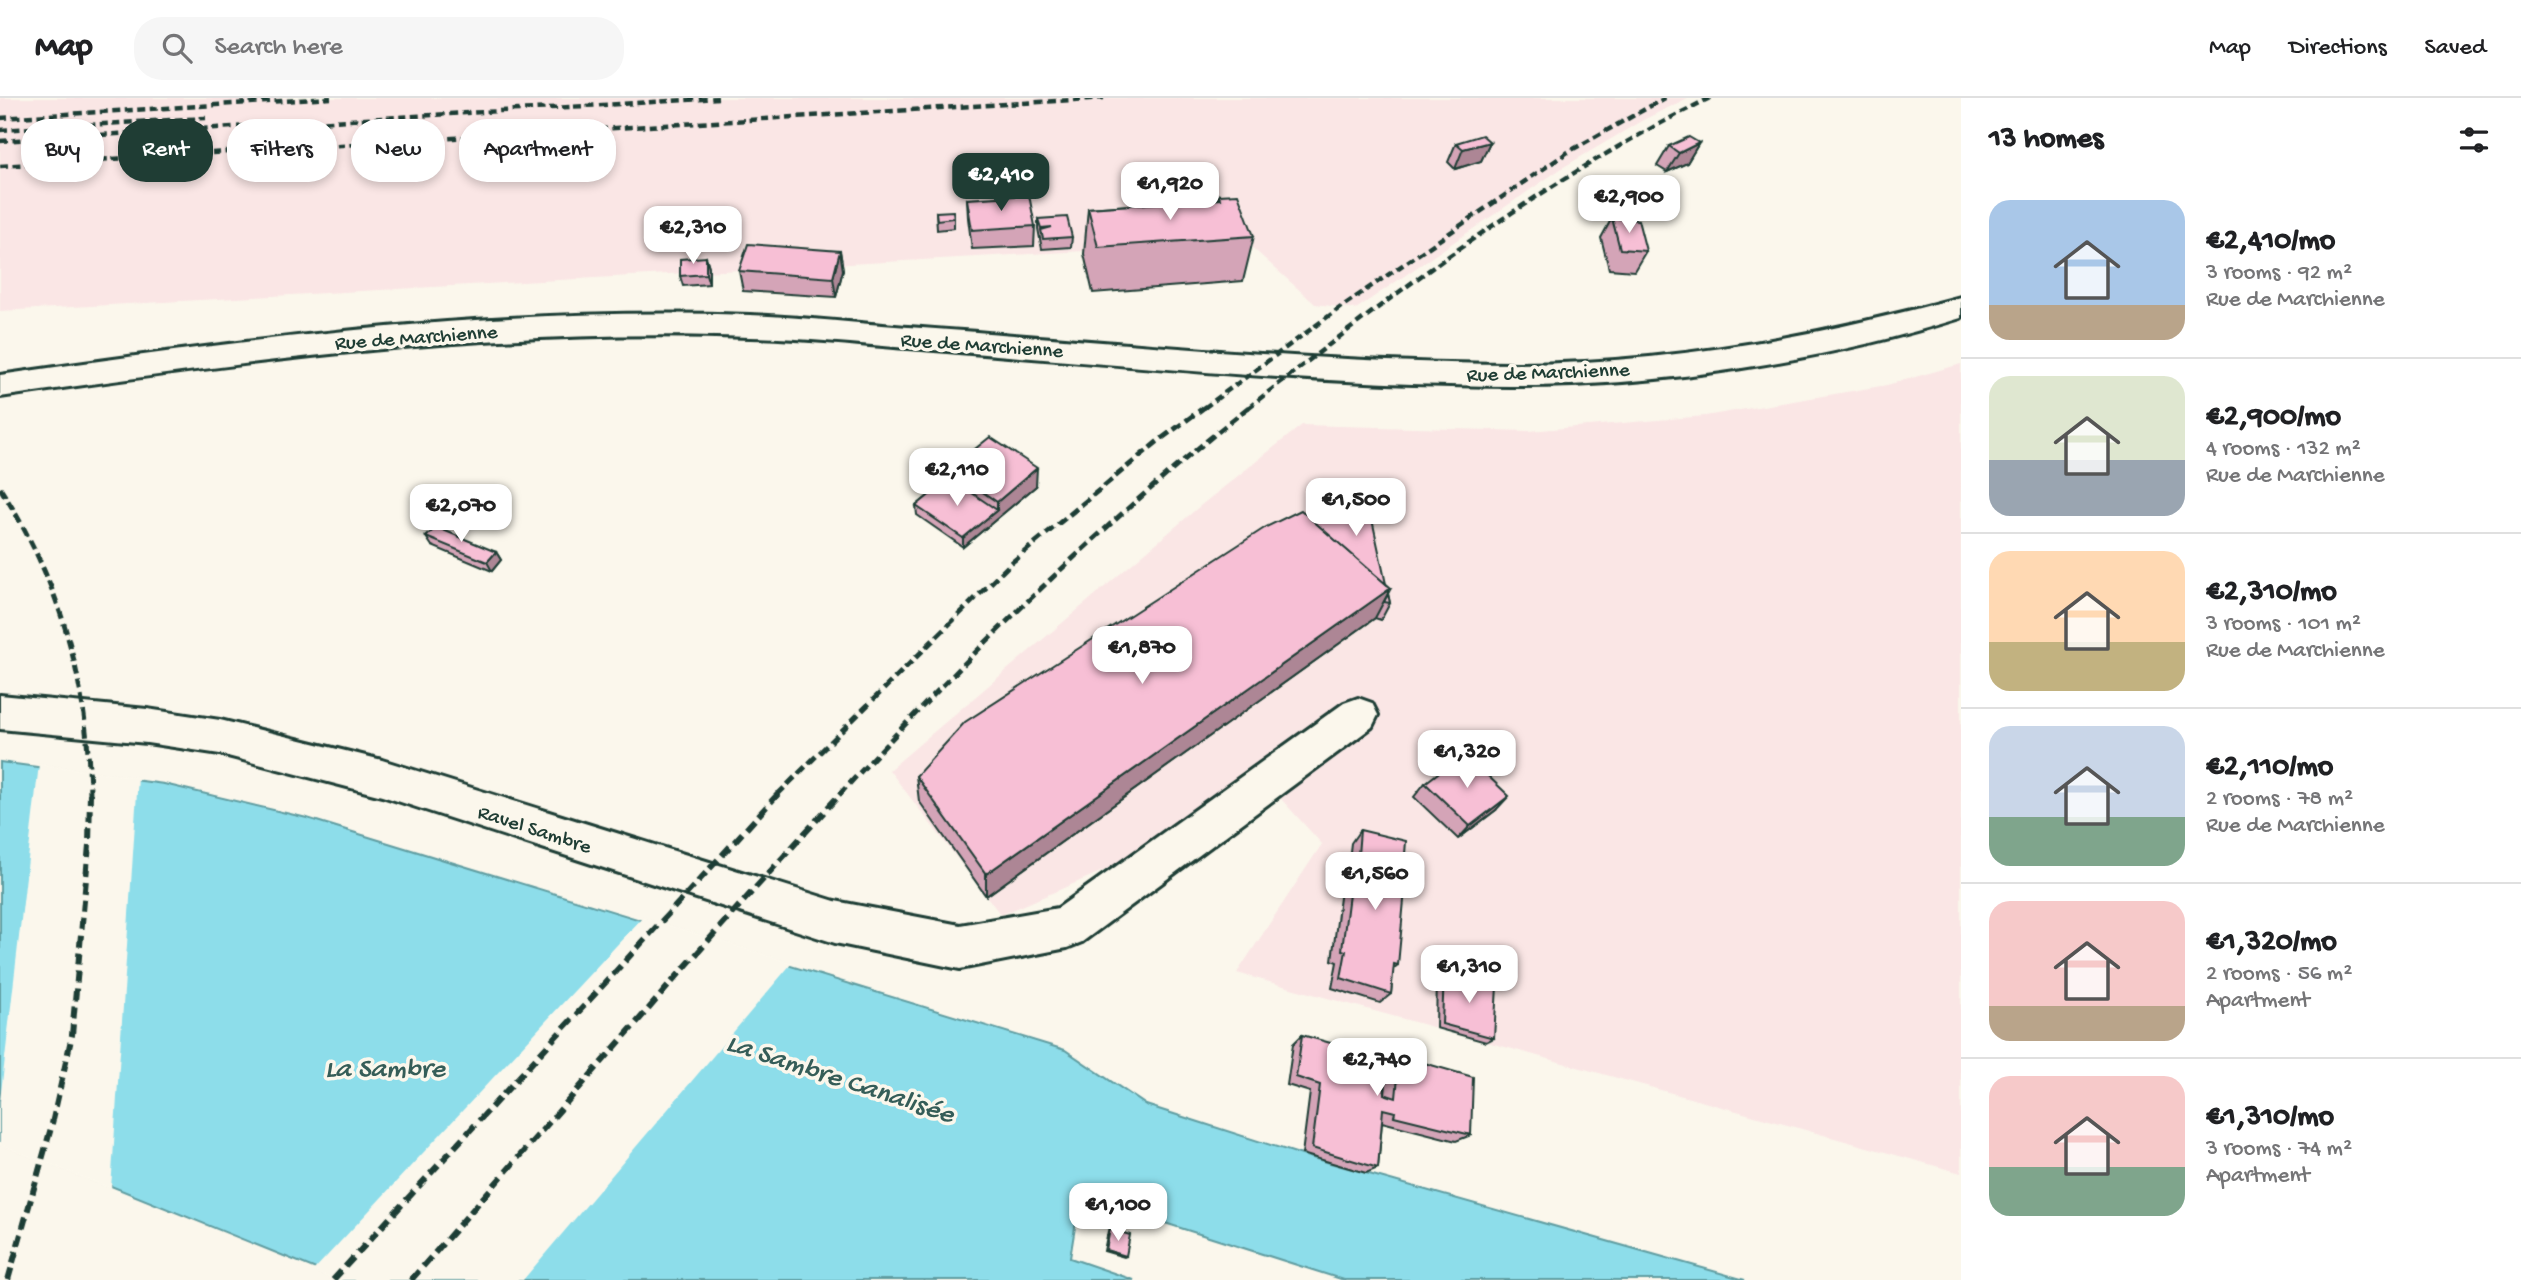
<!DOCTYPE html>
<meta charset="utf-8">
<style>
:root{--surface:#fff;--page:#f6f6f6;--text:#202124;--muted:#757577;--line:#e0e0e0;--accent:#1f3d34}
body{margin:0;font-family:"Gochi Hand",sans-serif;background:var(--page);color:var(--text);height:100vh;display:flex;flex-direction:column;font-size:26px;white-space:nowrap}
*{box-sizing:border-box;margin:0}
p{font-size:23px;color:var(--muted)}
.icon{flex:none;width:38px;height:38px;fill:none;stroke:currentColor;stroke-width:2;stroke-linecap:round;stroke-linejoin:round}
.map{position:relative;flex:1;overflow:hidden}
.panel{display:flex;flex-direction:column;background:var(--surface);width:560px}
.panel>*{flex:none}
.top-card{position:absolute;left:21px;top:21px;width:665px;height:63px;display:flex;gap:14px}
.price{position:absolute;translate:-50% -60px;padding:0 16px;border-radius:14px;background:#fff;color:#222;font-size:23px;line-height:46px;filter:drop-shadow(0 2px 4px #0008)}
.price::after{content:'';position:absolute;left:50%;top:42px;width:21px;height:16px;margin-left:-10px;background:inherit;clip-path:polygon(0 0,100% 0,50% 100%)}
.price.on{background:var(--accent);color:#fff}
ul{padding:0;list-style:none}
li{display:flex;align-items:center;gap:21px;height:175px;padding:0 28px}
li+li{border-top:2px solid var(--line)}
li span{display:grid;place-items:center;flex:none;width:196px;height:140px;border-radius:21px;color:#555}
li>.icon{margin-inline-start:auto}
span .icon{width:84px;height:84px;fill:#fffc;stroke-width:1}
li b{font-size:30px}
h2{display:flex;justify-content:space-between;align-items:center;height:84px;padding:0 28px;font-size:30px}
.pill{padding:0 24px;border-radius:28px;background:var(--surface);box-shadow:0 4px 10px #0003;font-size:24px;line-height:63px}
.pill.on{background:var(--accent);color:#fff}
header{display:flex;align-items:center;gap:42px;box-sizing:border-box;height:98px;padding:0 35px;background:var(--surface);border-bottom:2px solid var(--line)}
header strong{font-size:33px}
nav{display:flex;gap:38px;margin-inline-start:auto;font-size:24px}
.search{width:490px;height:63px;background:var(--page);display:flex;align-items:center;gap:18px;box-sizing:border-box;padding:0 24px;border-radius:28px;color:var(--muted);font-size:26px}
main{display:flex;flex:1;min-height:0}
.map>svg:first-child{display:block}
.built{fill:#fae6e5}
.water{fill:#8dddea;stroke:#619da1;stroke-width:2}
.pier{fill:#fbf7ec}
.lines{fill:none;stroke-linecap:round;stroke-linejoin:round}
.minor-casing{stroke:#1f3d34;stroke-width:6}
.major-casing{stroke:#1f3d34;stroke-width:6}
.minor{fill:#fbf7ec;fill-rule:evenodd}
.major{fill:#fbf7ec;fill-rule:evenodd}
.rail-far2{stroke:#1f3d34;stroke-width:4.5;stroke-dasharray:8 4.5;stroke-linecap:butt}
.rail-far1{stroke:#1f3d34;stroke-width:5;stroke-dasharray:10 5;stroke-linecap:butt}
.rail{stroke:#1f3d34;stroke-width:6;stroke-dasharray:12 6;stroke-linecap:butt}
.wall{fill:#d4a4b7;stroke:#1f3d34;stroke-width:2}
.shaded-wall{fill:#ad8695;stroke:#1f3d34;stroke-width:2}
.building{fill:#f7bfd5;stroke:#1f3d34;stroke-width:2}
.labels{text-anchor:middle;stroke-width:7;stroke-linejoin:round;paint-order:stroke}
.street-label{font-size:21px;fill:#1f3d34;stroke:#fbf7ec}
.near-water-label{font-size:28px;font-style:italic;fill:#355d58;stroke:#fbf7ec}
</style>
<header>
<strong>Map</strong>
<div class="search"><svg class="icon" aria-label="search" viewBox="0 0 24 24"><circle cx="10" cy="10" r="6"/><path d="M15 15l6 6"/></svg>Search here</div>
<nav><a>Map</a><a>Directions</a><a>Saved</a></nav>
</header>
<main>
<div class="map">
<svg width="1961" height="1182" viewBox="0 0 1961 1182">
<rect width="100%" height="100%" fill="#fbf7ec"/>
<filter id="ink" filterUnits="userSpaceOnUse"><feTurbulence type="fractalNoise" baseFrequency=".0143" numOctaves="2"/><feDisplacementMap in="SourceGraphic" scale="14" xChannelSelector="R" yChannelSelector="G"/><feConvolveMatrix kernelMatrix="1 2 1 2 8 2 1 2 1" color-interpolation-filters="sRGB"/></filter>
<g filter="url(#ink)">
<g class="built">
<polygon points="0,0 1688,0 1643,22 1562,70 1356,211 1315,206 1246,144 0,213"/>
<polygon points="1961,266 1961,1075 1237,875 1322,746 1253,670 1133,760 1001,817 889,672 1200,408 1302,327 1529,333 1705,318 1887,287"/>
</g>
<polygon class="water" points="0,664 164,686 307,720 1065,952 1146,1007 1302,1057 1745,1182 1344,1182 1080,1098 1070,1160 1134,1182 343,1182 0,1043"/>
<g class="pier">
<polygon points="39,666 138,679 111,1091 0,1047 0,1003"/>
<polygon points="643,819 792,865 523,1182 333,1182 313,1173"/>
</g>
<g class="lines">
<defs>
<polygon id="minor" points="0,597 147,611 220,622 382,662 835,803 960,827 1058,810 1344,605 1358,600 1372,605 1378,617 1372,629 1082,844 1067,850 960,871 835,845 382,698 220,656 147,645 0,631"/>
<path id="major" d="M1961,199V220C1824,263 1656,289 1512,288C1310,287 1109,265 908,250C855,246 803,240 750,239C497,229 249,263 0,299V277C249,241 498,208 750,217C803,219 855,225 908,229C1109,243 1310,265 1512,266C1663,266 1815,239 1961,199Z"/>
</defs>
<use href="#minor" class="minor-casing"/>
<use href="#major" class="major-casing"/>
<use href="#minor" class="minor"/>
<use href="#major" class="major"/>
<g class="rail-far2">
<polyline points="0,20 331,0"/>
<polyline points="0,32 206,20"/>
<polyline points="0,43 718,0"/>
<polyline points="0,68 1104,0"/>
<polyline points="1204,310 1341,209 1568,54 1665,0"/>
<path d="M1248,310C1394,195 1542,82 1710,0"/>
</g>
<g class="rail-far1">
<path d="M0,390C61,485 88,584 90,697"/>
<polyline points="777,697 1011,465 1157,344 1206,308"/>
<path d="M839,697C968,557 1101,426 1250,308"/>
</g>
<g class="rail">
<polyline points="8,1182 51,1030 72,937 89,747 90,695"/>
<polyline points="333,1182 779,695"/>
<polyline points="411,1182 721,828 841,695"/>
</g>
</g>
<g class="wall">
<polygon points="1490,44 1481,63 1455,71 1448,64 1456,45"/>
<polygon points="1699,45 1687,65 1667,74 1657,68 1669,48"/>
<polygon points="1219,97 1254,138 1243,183 1093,195 1084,156 1088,110 1218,101"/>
<polygon points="967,101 1035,128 1034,148 972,151 968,120"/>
<polygon points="936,114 954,120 954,130 937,132"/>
<polygon points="1612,120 1646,153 1634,173 1609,171 1601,140"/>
<polygon points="1038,121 1072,139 1071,149 1042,151 1038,131"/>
<polygon points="840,153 843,172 836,199 743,193 739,173"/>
<polygon points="706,159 709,169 709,186 683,188 680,178"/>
<polygon points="950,371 1036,388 963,449 917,417 916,408 950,380"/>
<polygon points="426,439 496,454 501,462 492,473 432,448"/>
<polygon points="1388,496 1390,505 1381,522 1375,520 986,798 919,703 916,678"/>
<polygon points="1425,685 1496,712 1458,741 1414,699"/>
<polygon points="1360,732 1398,867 1393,871 1391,896 1380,905 1332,890 1337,864 1332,862 1344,768 1349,762 1351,745"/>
<polygon points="1444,874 1494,940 1486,944 1436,930 1437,879"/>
<polygon points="1302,937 1385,997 1388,966 1400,958 1471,1037 1456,1043 1382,1024 1378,1070 1366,1075 1302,1056 1310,994 1287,987 1293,946"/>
<polygon points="1110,1131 1126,1158 1124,1159 1104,1153 1108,1133"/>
</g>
<g class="shaded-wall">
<polygon points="1490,44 1481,63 1455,71 1463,51"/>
<polygon points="1699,45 1687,65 1667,74 1679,55"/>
<polygon points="840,153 843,172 836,199 833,180"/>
<polygon points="706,159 709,169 709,186 706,176"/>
<polygon points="1037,370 1036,388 963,449 963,440 997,412 997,404"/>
<polygon points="496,454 501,462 492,473 487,464"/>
<polygon points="1391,490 1375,520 986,798 986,776"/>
<polygon points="1509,698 1496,712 1458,741 1470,728"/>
</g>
<g class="building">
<polygon points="1482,37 1490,44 1463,51 1456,45"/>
<polygon points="1689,39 1699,45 1679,55 1669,48"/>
<polygon points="1238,96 1254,138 1098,149 1088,110 1220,101 1219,97"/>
<polygon points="1029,97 1035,128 972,132 967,101"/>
<polygon points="953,113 954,120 937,122 936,114"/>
<polygon points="1067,119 1072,139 1043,141 1041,132 1052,129 1041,130 1038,121"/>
<polygon points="1612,120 1638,122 1646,153 1620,151"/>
<polygon points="748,146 840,153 833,180 739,173"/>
<polygon points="706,159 706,176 680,178 680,161"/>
<polygon points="990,339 1037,370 997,404 950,371"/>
<polygon points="950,380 997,412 963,440 916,408"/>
<polygon points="1301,412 1391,490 986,776 916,678 965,624 1266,429"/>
<polygon points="1370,412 1386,486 1311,421"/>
<polygon points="436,429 496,454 487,464 426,439"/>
<polygon points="1388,496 1390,505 1384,504"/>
<polygon points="1464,655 1509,698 1470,728 1425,685"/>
<polygon points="1360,732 1406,743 1404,769 1407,770 1398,867 1394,866 1391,896 1341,880 1346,853 1342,852 1354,756 1358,757"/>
<polygon points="1444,874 1497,888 1494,940 1442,926"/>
<polygon points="1302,937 1388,961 1384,996 1396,1000 1400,958 1473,979 1471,1037 1394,1018 1395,1014 1383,1011 1378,1070 1312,1050 1320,987 1296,979"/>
<polygon points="1110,1131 1130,1137 1126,1158 1106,1152"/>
</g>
</g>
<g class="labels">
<g class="street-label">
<text transform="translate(416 238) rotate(-4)" y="7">Rue de Marchienne</text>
<text transform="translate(982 246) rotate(4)" y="7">Rue de Marchienne</text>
<text transform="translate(1548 273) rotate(-2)" y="7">Rue de Marchienne</text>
<text transform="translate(535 730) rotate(18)" y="7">Ravel Sambre</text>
</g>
<g class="near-water-label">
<text x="385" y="978">La Sambre</text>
<text transform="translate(841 978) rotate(18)" y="10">La Sambre Canalisée</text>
</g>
</g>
</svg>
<b class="price on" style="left:1001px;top:115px">€2,410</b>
<b class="price" style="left:1170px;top:124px">€1,920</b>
<b class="price" style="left:1629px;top:137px">€2,900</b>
<b class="price" style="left:693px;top:168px">€2,310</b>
<b class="price" style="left:957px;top:410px">€2,110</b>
<b class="price" style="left:1356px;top:440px">€1,500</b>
<b class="price" style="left:461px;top:446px">€2,070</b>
<b class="price" style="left:1142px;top:588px">€1,870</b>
<b class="price" style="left:1467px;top:692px">€1,320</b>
<b class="price" style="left:1375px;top:814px">€1,560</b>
<b class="price" style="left:1469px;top:907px">€1,310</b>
<b class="price" style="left:1377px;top:1000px">€2,740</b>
<b class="price" style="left:1118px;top:1145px">€1,100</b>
<div class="top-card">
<a class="pill">Buy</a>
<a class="pill on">Rent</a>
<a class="pill">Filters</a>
<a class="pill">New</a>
<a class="pill">Apartment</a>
</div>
</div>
<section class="panel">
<h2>13 homes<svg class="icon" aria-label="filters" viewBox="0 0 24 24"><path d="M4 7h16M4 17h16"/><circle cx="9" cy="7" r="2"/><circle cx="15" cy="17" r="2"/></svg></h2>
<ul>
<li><span style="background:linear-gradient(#a9c7e8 75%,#b9a48a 0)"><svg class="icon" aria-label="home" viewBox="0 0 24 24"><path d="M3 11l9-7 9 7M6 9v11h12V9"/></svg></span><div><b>€2,410/mo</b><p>3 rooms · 92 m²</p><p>Rue de Marchienne</p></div></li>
<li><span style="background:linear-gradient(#dfe7d0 60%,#9aa5b1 0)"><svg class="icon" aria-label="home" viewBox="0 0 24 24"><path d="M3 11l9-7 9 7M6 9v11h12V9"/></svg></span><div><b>€2,900/mo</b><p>4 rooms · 132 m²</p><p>Rue de Marchienne</p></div></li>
<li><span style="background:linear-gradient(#ffd9b3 65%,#c2b280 0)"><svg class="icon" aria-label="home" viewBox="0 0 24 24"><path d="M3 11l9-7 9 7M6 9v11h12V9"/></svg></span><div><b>€2,310/mo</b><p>3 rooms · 101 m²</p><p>Rue de Marchienne</p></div></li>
<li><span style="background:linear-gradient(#c9d6e8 65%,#7fa58c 0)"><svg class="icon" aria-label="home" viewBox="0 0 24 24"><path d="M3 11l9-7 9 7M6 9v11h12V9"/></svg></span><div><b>€2,110/mo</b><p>2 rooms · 78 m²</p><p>Rue de Marchienne</p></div></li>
<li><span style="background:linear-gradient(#f6c9c9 75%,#b9a48a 0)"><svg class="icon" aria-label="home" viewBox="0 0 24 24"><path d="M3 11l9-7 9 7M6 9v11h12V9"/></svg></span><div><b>€1,320/mo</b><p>2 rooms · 56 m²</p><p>Apartment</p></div></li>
<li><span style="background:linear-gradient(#f6c9c9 65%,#7fa58c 0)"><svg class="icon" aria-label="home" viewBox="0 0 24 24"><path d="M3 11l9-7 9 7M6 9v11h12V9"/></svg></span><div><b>€1,310/mo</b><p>3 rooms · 74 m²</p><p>Apartment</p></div></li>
</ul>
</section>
</main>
